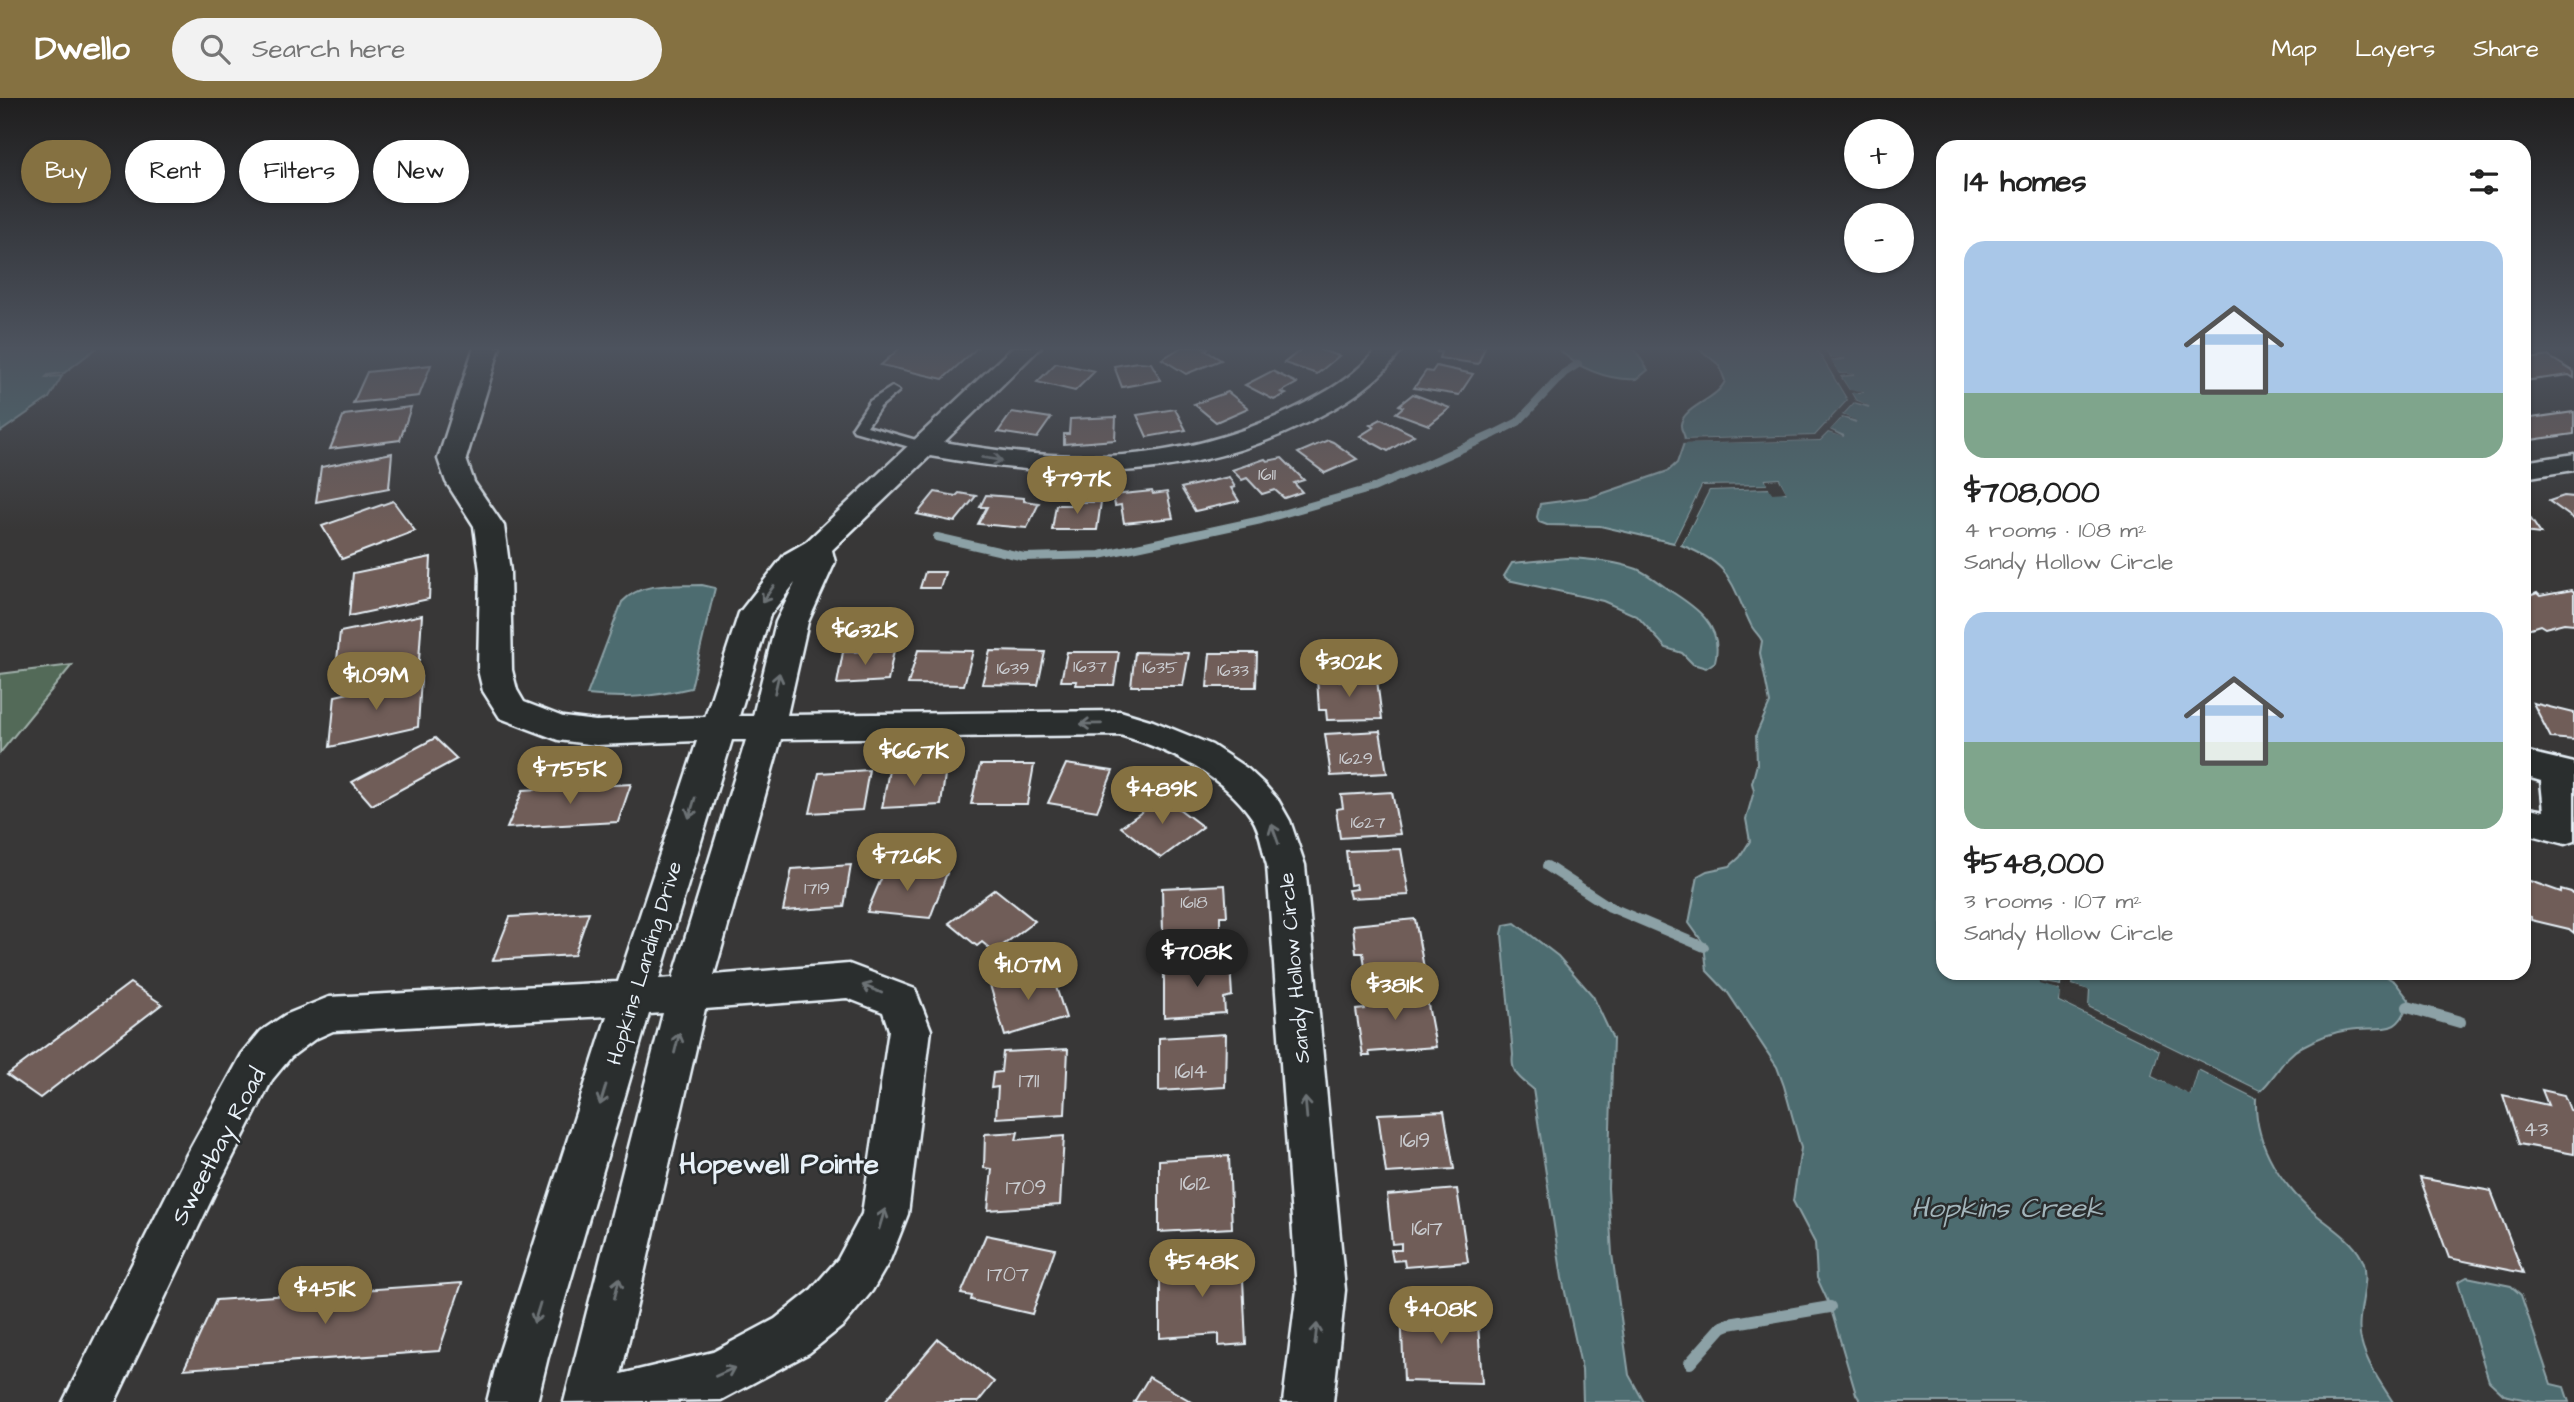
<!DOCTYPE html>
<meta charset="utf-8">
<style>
:root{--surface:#fff;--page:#f2f2f2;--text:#222;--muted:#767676;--accent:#857141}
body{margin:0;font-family:"Architects Daughter",sans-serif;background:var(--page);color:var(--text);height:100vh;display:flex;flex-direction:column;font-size:26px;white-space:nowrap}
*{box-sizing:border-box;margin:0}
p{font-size:23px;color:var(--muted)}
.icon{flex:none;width:38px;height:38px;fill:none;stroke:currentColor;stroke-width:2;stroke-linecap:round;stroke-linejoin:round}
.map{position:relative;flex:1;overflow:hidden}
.details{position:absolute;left:1936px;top:42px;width:595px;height:840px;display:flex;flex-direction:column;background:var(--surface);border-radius:21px;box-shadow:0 2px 5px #0004}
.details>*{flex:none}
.hud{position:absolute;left:21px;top:42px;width:665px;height:63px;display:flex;gap:14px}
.buttons{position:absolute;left:1844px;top:21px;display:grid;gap:14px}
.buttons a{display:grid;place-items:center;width:70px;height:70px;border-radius:50%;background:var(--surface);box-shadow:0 2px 5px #0004;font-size:35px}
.price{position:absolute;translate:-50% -60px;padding:0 16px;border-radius:24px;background:var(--accent);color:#fff;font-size:23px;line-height:46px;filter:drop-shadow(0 2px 4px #0008)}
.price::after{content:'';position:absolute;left:50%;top:42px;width:21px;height:16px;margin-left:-10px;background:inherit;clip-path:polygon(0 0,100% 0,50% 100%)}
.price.current{background:#222;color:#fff}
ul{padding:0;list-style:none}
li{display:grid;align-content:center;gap:14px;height:371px;padding:0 28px}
li span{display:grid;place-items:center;height:217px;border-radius:21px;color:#555}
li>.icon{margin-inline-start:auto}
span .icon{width:126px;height:126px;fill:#fffc;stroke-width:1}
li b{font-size:30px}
h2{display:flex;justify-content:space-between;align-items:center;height:84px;padding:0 28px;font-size:30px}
.tag{padding:0 24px;border-radius:32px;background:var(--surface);box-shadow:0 2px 5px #0004;font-size:24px;line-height:63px}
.tag.current{background:var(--accent);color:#fff}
header{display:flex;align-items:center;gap:42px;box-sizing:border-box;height:98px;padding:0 35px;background:var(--accent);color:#fff}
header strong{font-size:33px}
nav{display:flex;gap:38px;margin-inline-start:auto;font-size:24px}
.search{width:490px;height:63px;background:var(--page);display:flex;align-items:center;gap:18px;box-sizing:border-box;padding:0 24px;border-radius:38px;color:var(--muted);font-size:26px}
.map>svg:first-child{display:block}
.green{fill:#536b58;stroke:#9eaea8;stroke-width:2}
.water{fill:#4e6c70;stroke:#8ca1a6;stroke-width:2}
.pier{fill:#383737}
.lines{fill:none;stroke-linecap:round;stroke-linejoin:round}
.stream-far2{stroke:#8ca1a6;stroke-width:8}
.stream-far1{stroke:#8ca1a6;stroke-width:10}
.stream{stroke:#8ca1a6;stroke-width:12}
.building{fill:#705d59;stroke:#e8f1f8;stroke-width:2}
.lane-casing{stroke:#e8f1f8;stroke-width:5}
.street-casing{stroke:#e8f1f8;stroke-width:5}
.lane{fill:#2a2d2e;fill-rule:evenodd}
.street{fill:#2a2d2e;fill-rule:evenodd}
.oneway{stroke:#6c7275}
.labels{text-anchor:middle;stroke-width:5;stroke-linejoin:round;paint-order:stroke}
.number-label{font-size:18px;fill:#caccd0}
.street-label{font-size:21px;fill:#e8f1f8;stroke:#2a2d2e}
.near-number-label{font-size:21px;fill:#caccd0}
.near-street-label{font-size:24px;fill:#e8f1f8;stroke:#2a2d2e}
.near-neighbourhood-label{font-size:28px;font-weight:bold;fill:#e8f1f8;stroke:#2a2d2e}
.near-water-label{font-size:28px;font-style:italic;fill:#a3b5bb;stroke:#2a2d2e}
</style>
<header>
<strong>Dwello</strong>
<div class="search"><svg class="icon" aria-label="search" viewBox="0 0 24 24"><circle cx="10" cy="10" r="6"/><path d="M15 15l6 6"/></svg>Search here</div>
<nav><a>Map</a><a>Layers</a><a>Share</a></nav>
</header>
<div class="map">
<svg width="2574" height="1304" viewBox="0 0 2574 1304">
<rect width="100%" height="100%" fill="#383737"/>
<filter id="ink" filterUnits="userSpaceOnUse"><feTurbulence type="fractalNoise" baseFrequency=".0143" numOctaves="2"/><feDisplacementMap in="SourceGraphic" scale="14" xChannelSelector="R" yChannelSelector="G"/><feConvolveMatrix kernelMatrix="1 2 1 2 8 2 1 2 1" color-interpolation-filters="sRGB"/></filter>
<g filter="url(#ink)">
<polygon class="green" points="72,567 0,655 0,576"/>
<g class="water">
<polygon points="0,249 98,249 64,275 48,277 46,279 62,278 49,300 0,334"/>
<path d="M1557,249H1633L1648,272L1637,281C1609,283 1575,270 1557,249Z"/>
<path d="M1697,249H1816L1848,302L1815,338L1685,342C1685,335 1680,332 1681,326C1684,308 1717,302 1725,283L1719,267Z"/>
<path d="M1823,249H1942V875H2062L2061,888L2040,884L2061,892L2059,903L2160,952L2152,978L2190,996L2198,971L2256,1000C2254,1048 2283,1089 2318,1118C2333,1130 2352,1142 2361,1159C2374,1180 2354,1216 2361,1242C2366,1264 2381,1286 2393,1304H1861L1856,1296L1830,1208L1817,1180L1815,1145L1793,1103L1801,1050L1784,988L1777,969L1728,895L1707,873L1704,846L1689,825L1698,778L1707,773L1730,768L1740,759L1750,743L1746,721L1754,693L1752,685L1757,666L1756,637L1770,605L1760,555L1762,543C1759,536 1753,533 1750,525C1729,480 1730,466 1681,447L1709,392L1770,390L1785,394L1779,381L1766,382L1768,387L1702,388L1674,445L1600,428L1547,427L1539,424L1537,419L1540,406L1592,399L1668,373L1677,365L1684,345L1820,342L1828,334L1844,338L1829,332L1842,319L1856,324L1842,317L1854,304L1869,309L1855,302L1850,294H1864L1849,293L1840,278L1854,277L1839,276L1830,262L1845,261L1830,260Z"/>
<path d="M1567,460C1590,461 1615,463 1637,471C1648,476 1659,485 1669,492C1696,509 1724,528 1715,564L1706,570L1693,566L1682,555L1666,550L1637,518L1603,503L1508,482L1504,478L1512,465Z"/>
<path d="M702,487L715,490L691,590C652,599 626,601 587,597L622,504C641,483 675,488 702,487Z"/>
<path d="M1515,825L1558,858L1593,898L1613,941L1608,1090L1612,1156L1629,1277L1644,1304H1583L1582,1272L1562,1180L1533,991C1521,981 1510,975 1513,957L1502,836L1504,827Z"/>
<path d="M2074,875L2090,879L2091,876L2087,875H2381L2395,884L2409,902C2399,942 2379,926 2348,932C2333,934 2314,942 2301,949C2284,958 2275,980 2260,993L2088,909L2089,893L2072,887Z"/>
<polygon points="2467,1179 2511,1188 2521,1197 2551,1286 2564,1289 2569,1304 2537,1304 2504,1297 2489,1283 2458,1184"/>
</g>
<g class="pier">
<polygon points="1816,249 1823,249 1830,260 1844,259 1831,262 1839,276 1854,276 1840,278 1849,292 1865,293 1851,295 1855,302 1870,308 1854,304 1842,317 1858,323 1842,319 1830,332 1843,339 1828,334 1820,342 1680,346 1681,342 1815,338 1848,302"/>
<polygon points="1779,381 1786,394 1772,395 1769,390 1709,392 1681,447 1678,446 1704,391 1677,446 1674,445 1702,388 1767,387 1766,382"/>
<polygon points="2062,875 2066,875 2063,901 2086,912 2086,895 2069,889 2070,875 2091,876 2091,879 2074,876 2072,887 2089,892 2088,909 2260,993 2258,996 2098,918 2163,950 2156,976 2188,992 2194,969 2199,967 2258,997 2256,1000 2198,971 2190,997 2152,978 2160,952 2059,903 2060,892 2039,886 2039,884 2061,888"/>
</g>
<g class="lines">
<polyline class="stream-far2" points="937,439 1024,459 1100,457 1261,422 1373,390 1494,336 1518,324 1564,275 1578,266"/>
<polyline class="stream-far1" points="1547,768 1610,809 1704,849"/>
<g class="stream">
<polyline points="2408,909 2460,924"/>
<polyline points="1690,1265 1722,1229 1729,1226 1830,1209"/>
</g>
</g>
<g class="building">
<polygon points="901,249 978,249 943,281 881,267"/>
<polygon points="1182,249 1207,249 1209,250 1205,252 1221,262 1186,276 1162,261"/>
<polygon points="1304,249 1311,249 1339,258 1317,276 1284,265"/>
<polygon points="1439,249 1485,249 1478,266 1439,260 1441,254 1437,254"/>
<polygon points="2548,258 2574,274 2574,280 2569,277 2524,283 2524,262"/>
<polygon points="1137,264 1151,265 1161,282 1122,289 1114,268"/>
<polygon points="1056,265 1095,273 1075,293 1037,284"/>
<polygon points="431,267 419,298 353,305 367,274"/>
<polygon points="1436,268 1473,276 1459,297 1414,290 1426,273 1432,274"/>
<polygon points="1272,273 1297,285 1281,294 1286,296 1274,302 1245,287"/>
<polygon points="1228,294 1248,310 1216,324 1194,306"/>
<polygon points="1413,296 1450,310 1429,327 1396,315 1403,309 1399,307"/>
<polygon points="411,309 400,342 330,351 344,317"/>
<polygon points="1175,311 1186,332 1147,339 1137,317"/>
<polygon points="1012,314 1051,320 1037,340 998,334"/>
<polygon points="2574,314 2574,336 2524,343 2524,321"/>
<polygon points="1116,319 1115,342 1064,346 1064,336 1069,336 1070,321"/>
<polygon points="1381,321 1414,337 1388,353 1360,338 1374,329 1370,327"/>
<polygon points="1328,342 1333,344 1357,361 1325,375 1298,355"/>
<polygon points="392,355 389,390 316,404 321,369"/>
<polygon points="1282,360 1304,382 1294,385 1302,394 1284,400 1275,392 1262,396 1247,380 1242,382 1232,372 1265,361 1267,363"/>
<polygon points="1229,379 1235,389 1231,390 1239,403 1195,413 1181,390"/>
<polygon points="1152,393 1153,396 1167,394 1173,420 1124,425 1121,407 1115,408 1113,397"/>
<polygon points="935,394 956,398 959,395 976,398 955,424 917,416"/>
<polygon points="986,397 1024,400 1024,403 1039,405 1027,430 978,426 987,409 980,409"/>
<polygon points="2564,398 2574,399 2574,421 2549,403"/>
<polygon points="393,403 415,433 342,461 322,428"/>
<polygon points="1071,404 1101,404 1097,432 1052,432 1056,407 1071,407"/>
<polygon points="2524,411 2541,436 2524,434"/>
<polygon points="431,459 429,501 349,518 353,475"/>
<polygon points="925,474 945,474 940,490 920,490"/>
<polygon points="2572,492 2574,494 2574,526 2564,525 2545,530 2540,527 2524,532 2524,500 2537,495 2540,498"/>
<polygon points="422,517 419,562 335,581 340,534"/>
<polygon points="894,552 888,583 837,586 843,554"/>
<polygon points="918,552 973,553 964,587 908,586"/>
<polygon points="990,553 1045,554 1038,587 982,586"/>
<polygon points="1067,554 1119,554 1114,587 1076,587 1077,583 1061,583"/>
<polygon points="1135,554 1189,555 1183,588 1131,588"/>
<polygon points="1210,555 1257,555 1256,589 1207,589"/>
<polygon points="421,579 418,629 330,649 335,598"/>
<polygon points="1339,579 1340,583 1377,582 1382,621 1327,622 1326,612 1319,612 1317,580"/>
<polygon points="2533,605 2574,615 2574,642 2551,640"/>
<polygon points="1380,633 1387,675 1331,678 1325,636"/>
<polygon points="435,640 457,661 372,707 352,684"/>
<polygon points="1066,666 1113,673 1097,713 1048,705"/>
<polygon points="980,667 1034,667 1027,706 971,706"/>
<polygon points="946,669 941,707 882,710 889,672"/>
<polygon points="869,672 862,712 810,715 819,675"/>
<polygon points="631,686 618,724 507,730 523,692"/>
<polygon points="1392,694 1400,736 1340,740 1336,711 1343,710 1341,697"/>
<polygon points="1158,695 1203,729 1161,760 1121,729 1146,711 1141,707"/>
<polygon points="1401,751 1409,797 1350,800 1348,792 1357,791 1356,786 1350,787 1346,753"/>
<polygon points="851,767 844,809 783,813 792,771"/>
<polygon points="886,769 947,775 930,820 867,814"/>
<polygon points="2524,781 2561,794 2561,791 2571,794 2574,797 2574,835 2569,831 2531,822 2531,819 2524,817"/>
<polygon points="1225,787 1227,818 1220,818 1220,833 1163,836 1162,790"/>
<polygon points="995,791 1035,823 994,854 982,844 977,848 949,825"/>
<polygon points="589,814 574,857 493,862 510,819"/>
<polygon points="1415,821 1424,870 1366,874 1363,855 1356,855 1353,827"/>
<polygon points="1230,865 1232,898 1224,900 1225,915 1164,919 1164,869"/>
<polygon points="1050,870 1066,920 1005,938 990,887"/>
<polygon points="130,885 162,906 40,1000 7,977"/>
<polygon points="1425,891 1436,949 1369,954 1370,958 1363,958 1356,912 1365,911 1363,896"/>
<polygon points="1226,936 1225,989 1159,993 1159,940"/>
<polygon points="1068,951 1065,1016 996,1020 998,989 991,990 993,975 1001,974 1003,954"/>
<polygon points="2542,992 2564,997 2570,1012 2574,1013 2574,1056 2519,1046 2503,997 2548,1007"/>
<polygon points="1444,1013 1454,1071 1386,1075 1378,1016"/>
<polygon points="1018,1034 1016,1042 1064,1038 1060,1107 988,1112 992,1071 984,1070 985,1036"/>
<polygon points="1229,1058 1232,1130 1159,1134 1159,1062"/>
<polygon points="2420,1080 2491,1093 2523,1175 2449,1160"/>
<polygon points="1457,1091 1468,1164 1405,1169 1404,1162 1393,1163 1391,1152 1401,1152 1401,1145 1392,1146 1387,1097"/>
<polygon points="986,1137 1055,1151 1032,1216 971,1202 972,1198 961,1196"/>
<polygon points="1234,1157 1235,1181 1243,1181 1246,1246 1219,1248 1219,1236 1160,1240 1160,1162"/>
<polygon points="462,1185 439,1253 184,1271 216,1202"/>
<polygon points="1401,1210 1477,1212 1482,1285 1404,1283"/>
<polygon points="938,1241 994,1284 978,1304 884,1304"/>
<polygon points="1149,1279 1192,1304 1134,1304"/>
</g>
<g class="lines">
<defs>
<polygon id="lane" points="892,289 899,293 880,309 867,328 930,346 930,352 920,352 854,333 852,330 870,303"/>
<g id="street">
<path d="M474,249H500L466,361L474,384L504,428L510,474L512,572L517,592L524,604L563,619L596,623L705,619L739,515L785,456L806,444L1013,249H1041L944,344C1070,366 1175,368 1293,311C1324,296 1357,278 1378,249H1404C1378,286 1344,307 1304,326C1182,386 1060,381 930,358L832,452L835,464L808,524L787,617L1120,613L1153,623L1212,647L1248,671L1263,685L1278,702L1290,723L1305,767L1345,1192L1333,1304H1283L1297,1192L1267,767C1262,752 1261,733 1252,720C1223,677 1168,651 1120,637L781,641L714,877L849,866L915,891L931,932L908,1116L890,1162L872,1193L844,1227L809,1255L721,1302L564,1304L663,915L649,916L548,1259L537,1304H487L498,1259L607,918L333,933L315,941L291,959L272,982L218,1088L115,1304H63L186,1058L242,956L261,933L285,917L329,899L618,884L697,643L596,647L558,642L500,620L483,593L478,572L480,474L474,428L446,384L438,361ZM795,485L776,524L753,618H739L770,517ZM732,642H746L673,880L659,881ZM847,900L883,914L889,932L862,1116L838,1161L810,1193L775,1221L713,1254L621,1276L705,911Z"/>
<polygon points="2574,356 2574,372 2524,380 2524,364"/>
<polygon points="2524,653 2574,665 2574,743 2565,746 2524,735 2524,709 2544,713 2541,683 2524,678"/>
</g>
</defs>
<use href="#lane" class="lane-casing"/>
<use href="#street" class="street-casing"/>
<use href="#lane" class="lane"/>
<use href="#street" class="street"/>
</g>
<defs><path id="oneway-shaft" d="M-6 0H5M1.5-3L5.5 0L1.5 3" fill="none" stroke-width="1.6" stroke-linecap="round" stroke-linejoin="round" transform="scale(1.75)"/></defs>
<g class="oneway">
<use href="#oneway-shaft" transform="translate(992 361) rotate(9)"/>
<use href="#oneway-shaft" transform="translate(768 496) rotate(125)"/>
<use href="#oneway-shaft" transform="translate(777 585) rotate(-77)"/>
<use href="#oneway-shaft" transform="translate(1091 626) rotate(179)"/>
<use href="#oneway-shaft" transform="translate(692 710) rotate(107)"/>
<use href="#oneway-shaft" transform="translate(1275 736) rotate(-110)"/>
<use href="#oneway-shaft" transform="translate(872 891) rotate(-158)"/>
<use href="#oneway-shaft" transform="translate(677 945) rotate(-76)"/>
<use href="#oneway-shaft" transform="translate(603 997) rotate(107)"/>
<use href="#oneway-shaft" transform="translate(1306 1010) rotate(-95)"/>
<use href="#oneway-shaft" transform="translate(882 1121) rotate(-73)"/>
<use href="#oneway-shaft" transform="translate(617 1190) rotate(-76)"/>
<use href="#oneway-shaft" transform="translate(537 1215) rotate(107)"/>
<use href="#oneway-shaft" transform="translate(1316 1236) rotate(-84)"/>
<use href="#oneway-shaft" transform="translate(725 1274) rotate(-24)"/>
</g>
</g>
<linearGradient id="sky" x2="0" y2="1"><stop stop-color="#1f1e1e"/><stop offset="0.58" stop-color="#4d535e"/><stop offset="1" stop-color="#4d535e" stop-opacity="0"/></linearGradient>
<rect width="2574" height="432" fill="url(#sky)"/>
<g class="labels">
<g class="number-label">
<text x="1267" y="382">1611</text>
<text x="1090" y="574">1637</text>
<text x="1160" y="575">1635</text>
<text x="1013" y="576">1639</text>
<text x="1233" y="578">1633</text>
<text x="1356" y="666">1629</text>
<text x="1368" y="730">1627</text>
<text x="817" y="796">1719</text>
<text x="1194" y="810">1618</text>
</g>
<g class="street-label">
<text transform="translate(644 865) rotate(-73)" y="7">Hopkins Landing Drive</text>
<text transform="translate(1294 870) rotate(-95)" y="7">Sandy Hollow Circle</text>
</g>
<g class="near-number-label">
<text x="1191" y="980">1614</text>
<text x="1029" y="989">1711</text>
<text x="2536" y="1038">43</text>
<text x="1415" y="1049">1619</text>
<text x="1195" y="1092">1612</text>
<text x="1026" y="1096">1709</text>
<text x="1427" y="1137">1617</text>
<text x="1008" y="1183">1707</text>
</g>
<g class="near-street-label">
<text transform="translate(218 1048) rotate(-62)" y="8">Sweetbay Road</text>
</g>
<g class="near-neighbourhood-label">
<text x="779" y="1075">Hopewell Pointe</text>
</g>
<g class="near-water-label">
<text x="2007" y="1119">Hopkins Creek</text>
</g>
</g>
</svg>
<div class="buttons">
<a>+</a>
<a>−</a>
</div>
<b class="price" style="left:1077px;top:418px">$797K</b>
<b class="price" style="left:865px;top:569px">$632K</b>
<b class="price" style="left:1349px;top:601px">$302K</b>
<b class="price" style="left:376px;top:614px">$1.09M</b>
<b class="price" style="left:914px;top:690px">$667K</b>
<b class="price" style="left:570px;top:708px">$755K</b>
<b class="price" style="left:1162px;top:728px">$489K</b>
<b class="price" style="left:907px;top:795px">$726K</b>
<b class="price current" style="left:1197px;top:891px">$708K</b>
<b class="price" style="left:1028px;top:904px">$1.07M</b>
<b class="price" style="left:1395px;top:924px">$381K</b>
<b class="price" style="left:1202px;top:1201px">$548K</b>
<b class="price" style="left:325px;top:1228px">$451K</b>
<b class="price" style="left:1441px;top:1248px">$408K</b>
<div class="hud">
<a class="tag current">Buy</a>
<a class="tag">Rent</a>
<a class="tag">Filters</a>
<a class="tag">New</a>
</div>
<section class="details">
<h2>14 homes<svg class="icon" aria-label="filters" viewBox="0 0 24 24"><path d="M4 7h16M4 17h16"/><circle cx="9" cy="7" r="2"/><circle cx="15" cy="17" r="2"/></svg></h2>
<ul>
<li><span style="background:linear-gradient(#a9c7e8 70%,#7fa58c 0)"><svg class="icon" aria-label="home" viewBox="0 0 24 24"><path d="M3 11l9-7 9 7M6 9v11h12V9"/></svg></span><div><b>$708,000</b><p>4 rooms · 108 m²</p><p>Sandy Hollow Circle</p></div></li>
<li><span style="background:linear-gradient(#a9c7e8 60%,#7fa58c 0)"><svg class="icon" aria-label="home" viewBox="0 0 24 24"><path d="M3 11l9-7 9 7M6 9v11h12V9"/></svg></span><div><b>$548,000</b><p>3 rooms · 107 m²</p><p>Sandy Hollow Circle</p></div></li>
</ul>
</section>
</div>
